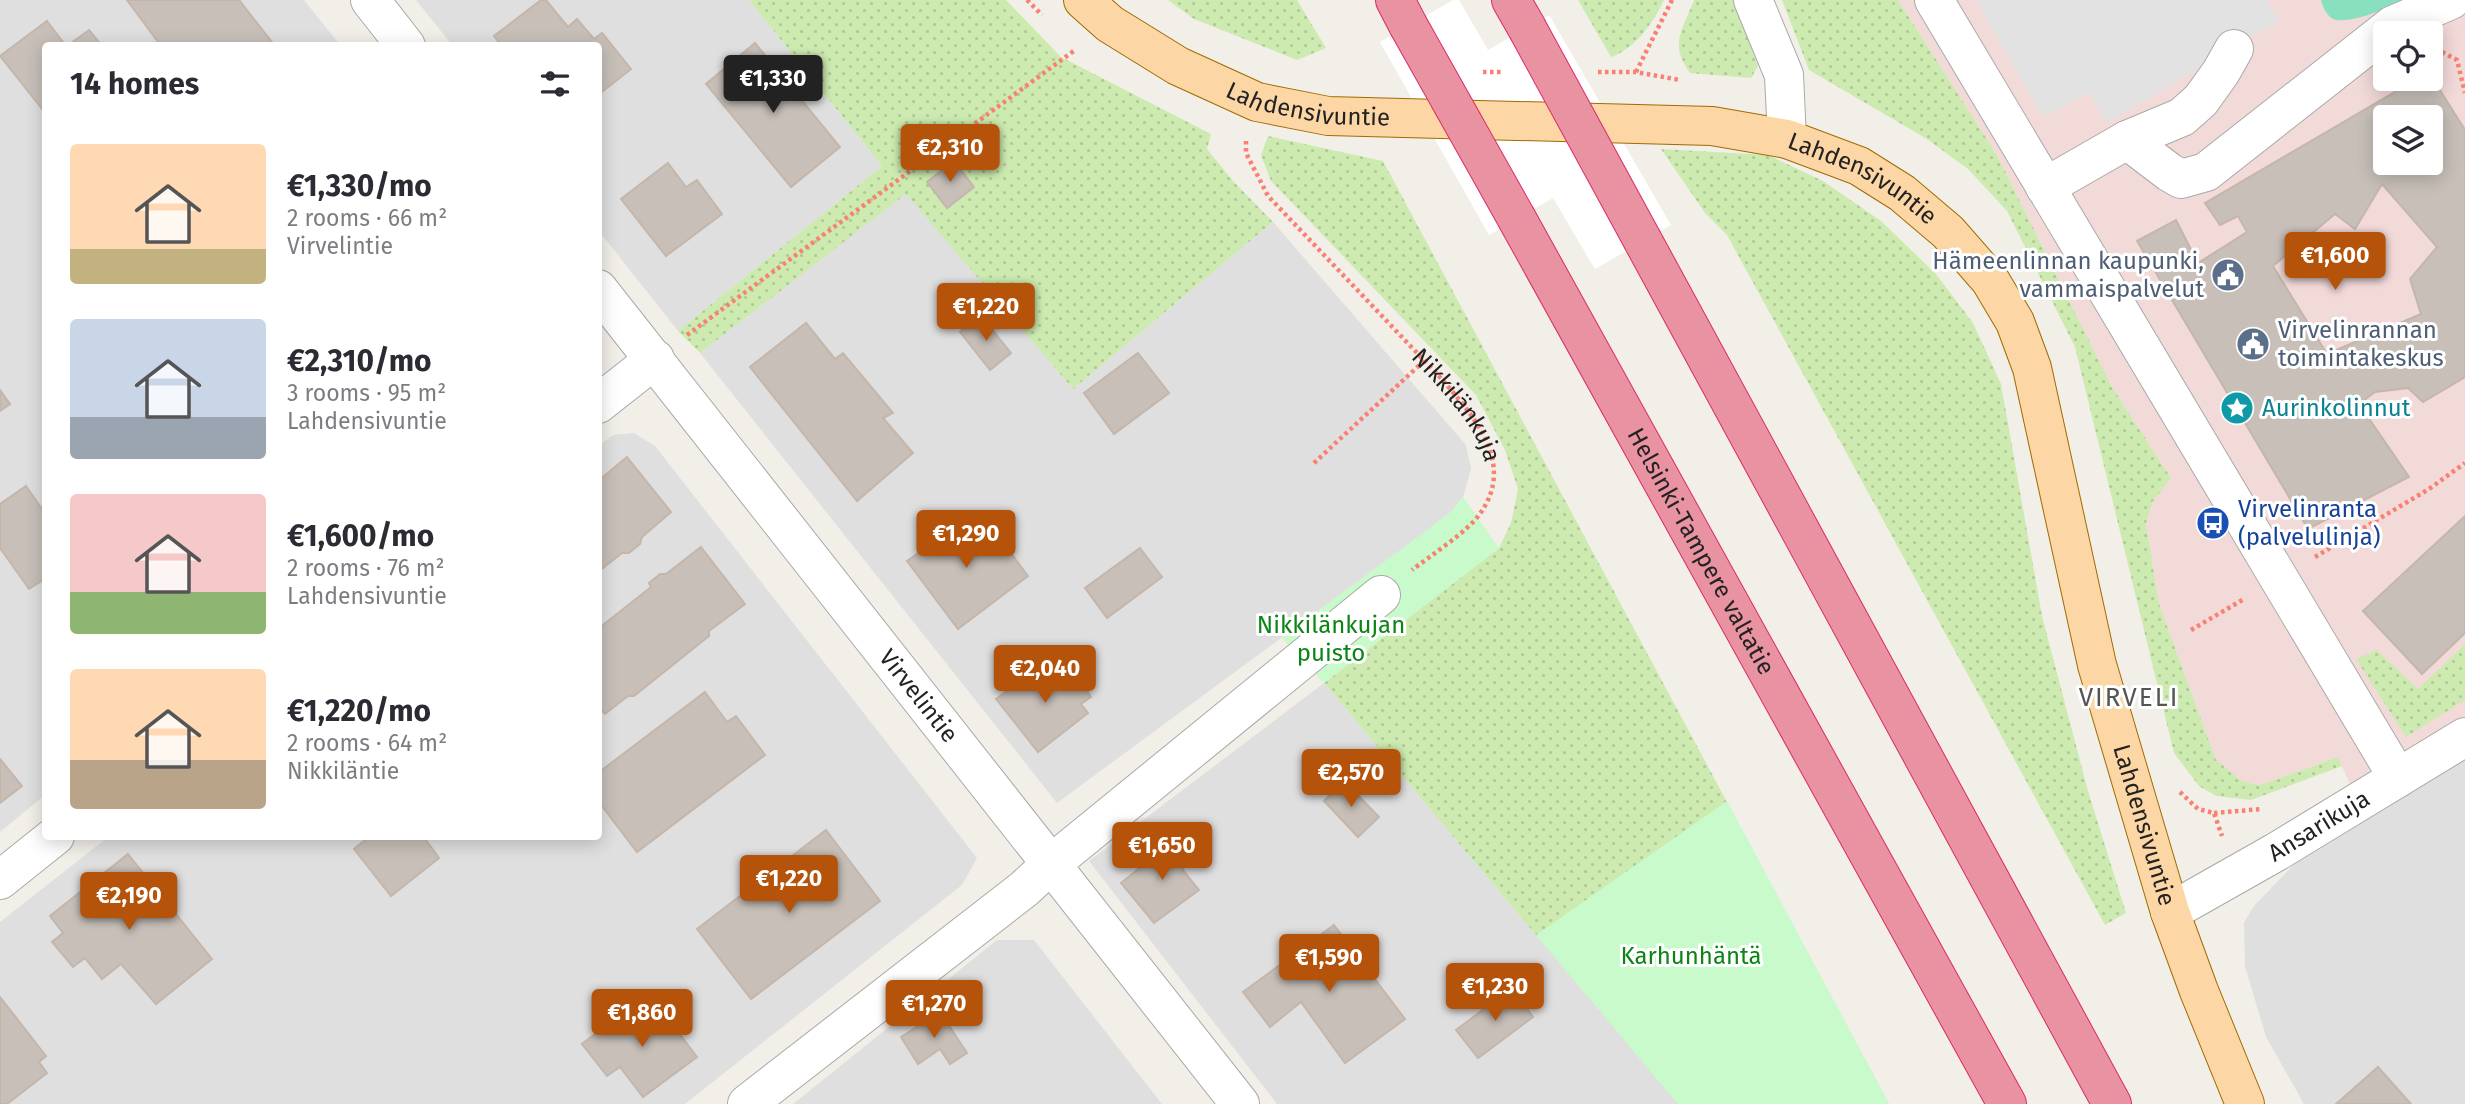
<!DOCTYPE html>
<meta charset="utf-8">
<style>
:root{--surface:#fff;--page:#f7f7f7;--text:#2b2b33;--muted:#7c7c81;--accent:#b45309}
body{margin:0;font-family:"Fira Sans",sans-serif;background:var(--page);color:var(--text);height:100vh;display:flex;flex-direction:column;font-size:26px;white-space:nowrap}
*{box-sizing:border-box;margin:0}
p{font-size:23px;color:var(--muted)}
.icon{flex:none;width:38px;height:38px;fill:none;stroke:currentColor;stroke-width:2;stroke-linecap:round;stroke-linejoin:round}
.map{position:relative;flex:1;overflow:hidden}
.side{position:absolute;left:42px;top:42px;width:560px;height:798px;display:flex;flex-direction:column;background:var(--surface);border-radius:7px;box-shadow:0 4px 18px #0003}
.side>*{flex:none}
.controls{position:absolute;left:2373px;top:21px;display:grid;gap:14px}
.controls a{display:grid;place-items:center;width:70px;height:70px;border-radius:7px;background:var(--surface);box-shadow:0 4px 18px #0003;font-size:35px}
.price{position:absolute;translate:-50% -60px;padding:0 16px;border-radius:7px;background:var(--accent);color:#fff;font-size:23px;line-height:46px;filter:drop-shadow(0 2px 4px #0008)}
.price::after{content:'';position:absolute;left:50%;top:42px;width:21px;height:16px;margin-left:-10px;background:inherit;clip-path:polygon(0 0,100% 0,50% 100%)}
.price.current{background:#222;color:#fff}
ul{padding:0;list-style:none}
li{display:flex;align-items:center;gap:21px;height:175px;padding:0 28px}
li span{display:grid;place-items:center;flex:none;width:196px;height:140px;border-radius:7px;color:#555}
li>.icon{margin-inline-start:auto}
span .icon{width:84px;height:84px;fill:#fffc;stroke-width:1}
li b{font-size:30px}
h2{display:flex;justify-content:space-between;align-items:center;height:84px;padding:0 28px;font-size:30px}
.map>svg:first-child{display:block}
.residential{fill:#e0dfdf}
.commercial{fill:#f2dad9;fill-rule:evenodd}
.grass{fill:url(#grass-dots)}
.park{fill:#c8facc}
.pitch{fill:#88e0be}
.parking{fill:#e2e2e2}
.pier{fill:#fff}
.building{fill:#c7bfb8;stroke:#c4b6ab;stroke-width:2;fill-rule:evenodd}
.lines{fill:none;stroke-linecap:round;stroke-linejoin:round}
.minor-casing{stroke:#a9a9a9;stroke-width:40}
.major-casing{stroke:#a06b00;stroke-width:40}
.highway-casing{stroke:#dc2a67;stroke-width:40}
.path{stroke:#fa8072;stroke-width:4.5;stroke-dasharray:3.5 3.5;stroke-linecap:butt}
.minor{stroke:#fff;stroke-width:38}
.major{stroke:#fcd6a4;stroke-width:38}
.highway{stroke:#e892a2;stroke-width:38}
.highway-bridge-casing{stroke:#dc2a67;stroke-width:40;stroke-linecap:butt}
.highway-bridge{stroke:#e892a2;stroke-width:38}
.labels{text-anchor:middle;stroke-width:6;stroke-linejoin:round;paint-order:stroke}
.street-label{font-size:24px;fill:#222;stroke:#fff}
.service-label{font-size:24px;fill:#4e5e75;stroke:#fff;text-anchor:end}
.culture-label{font-size:24px;fill:#0d838f;stroke:#fff;text-anchor:start}
.transit-label{font-size:24px;fill:#164399;stroke:#fff;text-anchor:start}
.park-label{font-size:24px;fill:#0c8416;stroke:#fff}
.neighbourhood-label{font-size:26px;letter-spacing:2px;fill:#555;stroke:#fff}
</style>
<div class="map">
<svg width="2465" height="1104" viewBox="0 0 2465 1104">
<defs>
<pattern id="grass-dots" width="8" height="8" patternUnits="userSpaceOnUse" patternTransform="scale(1.75)"><rect width="8" height="8" fill="#cdebb0"/><path d="M2 2h.1M6 6h.1" fill="none" stroke="#b0c997" stroke-width="1.8" stroke-linecap="round"/></pattern>
</defs>
<rect width="100%" height="100%" fill="#f2efe9"/>
<g class="residential">
<polygon points="0,0 304,0 340,45 46,46 45,795 0,832"/>
<polygon points="416,0 749,0 882,166 678,331 599,231 598,46 452,45"/>
<polygon points="906,193 1073,389 1273,222 1466,445 1471,469 1463,497 1451,512 1413,541 1057,803 700,353"/>
<polygon points="634,433 655,446 977,858 962,885 685,1104 0,1104 0,922 108,837 598,836 598,446 613,435"/>
<polygon points="1324,683 1678,1104 1277,1104 1089,861"/>
<polygon points="2465,757 2465,1104 2304,1104 2266,1037 2245,966 2244,923 2253,907 2300,858"/>
<polygon points="997,940 1034,940 1162,1104 793,1104"/>
</g>
<path class="commercial" d="M1898,0H2465V757L2365,819L2338,757L2260,785L2242,781L2216,760L2159,604L2146,523L2153,501L2171,478L2112,387L1997,155ZM2385,33H2431V79H2385ZM2385,117H2431V163H2385Z"/>
<g class="grass">
<polygon points="749,0 1006,0 1061,57 1211,134 1207,149 1233,181 1273,222 1073,389 906,194 700,353 678,331 882,166"/>
<polygon points="1168,0 1297,0 1326,48 1297,60 1194,19"/>
<path d="M1578,0H1664C1653,23 1636,48 1611,57Z"/>
<path d="M1694,0H1734L1758,66L1751,78L1690,73C1669,43 1682,32 1694,0Z"/>
<polygon points="1782,0 1898,0 1997,155 2112,387 2171,478 2153,501 2146,523 2159,604 2216,760 2242,781 2260,785 2338,757 2342,766 2251,800 2216,796 2199,786 2174,753 2075,347 2007,211 1968,169 1927,139 1809,70"/>
<polygon points="1268,136 1383,161 1889,1104 1678,1104 1324,683 1499,548 1511,523 1518,489 1505,450 1476,395 1271,181 1261,155"/>
<polygon points="1661,149 1768,155 1823,181 1881,221 1936,274 1973,323 2001,384 2042,616 2088,791 2126,913 2105,925 1727,235 1705,213"/>
<polygon points="2465,644 2465,700 2406,737 2356,659 2377,650 2418,689"/>
</g>
<g class="park">
<polygon points="1463,497 1499,548 1324,683 1282,638 1451,512"/>
<polygon points="1727,801 1889,1104 1678,1104 1536,935"/>
</g>
<path class="pitch" d="M2321,0H2403C2389,8 2348,25 2333,19C2326,15 2323,7 2321,0Z"/>
<polygon class="parking" points="1976,0 2267,0 2279,21 2107,123 2089,93 2043,117"/>
<polygon class="pier" points="1453,0 1459,0 1488,50 1549,15 1671,225 1595,269 1553,198 1489,235 1380,42"/>
<g class="building">
<polygon points="127,0 239,0 275,46 161,46"/>
<polygon points="541,0 546,0 568,27 577,19 594,39 602,33 631,69 598,95 598,46 502,46 494,36"/>
<polygon points="47,21 66,46 46,46 46,114 0,56"/>
<polygon points="89,30 102,46 67,46"/>
<polygon points="755,43 840,147 791,187 706,84"/>
<path d="M2431,76L2465,130V377L2423,402L2408,388L2375,392L2359,404L2409,477L2308,529L2137,241L2176,220L2198,263L2247,232L2238,216L2220,225L2205,203L2417,79H2431ZM2385,117H2431V163H2385ZM2382,184L2437,247L2410,279L2421,314L2327,354L2273,266L2335,214L2355,229Z"/>
<polygon points="954,161 974,187 947,208 927,182"/>
<polygon points="668,163 686,187 697,180 722,214 666,256 621,199"/>
<polygon points="981,316 1011,353 990,370 960,332"/>
<polygon points="806,323 835,359 843,353 893,413 883,418 913,453 857,501 750,367"/>
<polygon points="1138,353 1169,393 1114,434 1084,393"/>
<polygon points="0,390 10,404 0,411"/>
<polygon points="627,457 671,512 642,537 640,544 629,553 622,553 598,572 598,481"/>
<polygon points="26,486 42,509 46,506 46,578 29,589 0,548 0,504"/>
<polygon points="969,514 997,550 1004,544 1028,576 958,629 907,561 924,549 919,543 939,529 943,534"/>
<polygon points="2465,516 2465,633 2422,674 2363,611"/>
<polygon points="701,547 745,604 709,631 709,636 634,696 628,696 605,714 598,706 598,629 651,587 649,583 660,574 666,574"/>
<polygon points="1140,548 1162,577 1107,618 1085,588"/>
<polygon points="1048,662 1062,679 1073,670 1091,697 1081,704 1088,713 1038,752 996,699"/>
<polygon points="705,692 727,722 736,716 765,755 637,852 598,801 598,773"/>
<polygon points="0,759 22,786 0,803"/>
<polygon points="1344,781 1379,817 1358,837 1324,801"/>
<polygon points="826,830 880,901 751,999 697,929"/>
<polygon points="370,836 423,836 439,858 391,896 354,849"/>
<polygon points="1176,839 1193,861 1182,869 1199,890 1154,923 1121,883"/>
<polygon points="128,854 212,959 156,1004 121,964 102,979 85,958 73,967 52,942 63,933 50,916"/>
<polygon points="1334,925 1405,1019 1345,1063 1301,1002 1270,1027 1243,992"/>
<polygon points="1512,988 1533,1017 1478,1058 1456,1030"/>
<polygon points="0,997 46,1056 39,1062 47,1073 7,1104 0,1104"/>
<polygon points="654,1000 697,1057 643,1097 620,1067 607,1076 582,1044 603,1028 608,1034"/>
<polygon points="940,1012 967,1053 950,1064 940,1049 918,1064 901,1037"/>
<polygon points="2378,1067 2411,1104 2336,1104"/>
</g>
<g class="lines">
<defs>
<g id="minor">
<polyline points="370,0 406,46"/>
<polyline points="1753,0 1784,75 1787,139"/>
<polyline points="1934,0 2398,778"/>
<polyline points="2127,140 2169,172 2181,179 2206,172 2393,25 2451,0"/>
<polyline points="2045,187 2127,140 2182,117 2201,100 2221,72 2234,49"/>
<path id="s2" d="M598,289L1240,1104"/>
<polyline points="598,404 655,359"/>
<polyline points="0,880 55,836"/>
<path id="s3" d="M2170,912L2276,852L2465,737"/>
<polyline points="747,1104 1024,889 1051,864 1381,595"/>
</g>
<g id="major">
<path id="s4" d="M1083,0L1110,24L1178,66L1257,102L1328,116L1712,126L1787,139L1859,166L1902,193L1948,232L1990,280L2015,322L2032,368L2097,665L2170,912L2199,991L2245,1104"/>
</g>
<g id="highway">
<polyline points="1395,0 1408,25"/>
<polyline points="1511,0 1527,28"/>
<path id="s5" d="M1517,219L2007,1104"/>
<polyline points="1643,241 2112,1104"/>
</g>
</defs>
<use href="#minor" class="minor-casing"/>
<use href="#major" class="major-casing"/>
<use href="#highway" class="highway-casing"/>
<g class="path">
<polyline points="1027,0 1042,15"/>
<polyline points="2442,52 2457,60 2465,93"/>
<polyline points="1483,72 1502,72"/>
<polyline points="1598,72 1636,72 1680,80"/>
<polyline points="1636,72 1672,0"/>
<path id="s1" d="M1246,141V153L1268,196L1438,375C1472,414 1518,463 1479,515C1468,531 1429,557 1412,570"/>
<polyline points="687,335 1075,50"/>
<polyline points="1314,463 1425,360"/>
<polyline points="2315,557 2429,489 2465,463"/>
<polyline points="2191,630 2244,599"/>
<polyline points="2180,792 2198,809 2214,813 2222,836"/>
<polyline points="2214,813 2262,809"/>
</g>
<use href="#minor" class="minor"/>
<use href="#major" class="major"/>
<use href="#highway" class="highway"/>
<defs>
<g id="highway-bridge">
<polyline points="1408,25 1517,219"/>
<polyline points="1527,28 1643,241"/>
</g>
</defs>
<use href="#highway-bridge" class="highway-bridge-casing"/>
<use href="#highway-bridge" class="highway-bridge"/>
</g>
<defs>
<symbol id="civic-disc" viewBox="-11 -11 22 22"><circle r="9.5" fill="#5c6f8a" stroke="#fff"/><path d="M-.6-6.5H3V-4.5H.6V-3L4-1V1h2V6H-6V1h2V-1L-.6-3ZM-1.2 2.5V6h2.4V2.5Z" fill="#fff"/></symbol>
<symbol id="sight-disc" viewBox="-11 -11 22 22"><circle r="9.5" fill="#0f9aa8" stroke="#fff"/><path d="M0-6L1.8-2.2L6-1.7L2.9 1.2L3.7 5.4L0 3.3L-3.7 5.4L-2.9 1.2L-6-1.7L-1.8-2.2Z" fill="#fff"/></symbol>
<symbol id="bus-disc" viewBox="-11 -11 22 22"><circle r="9.5" fill="#1a4fb4" stroke="#fff"/><path d="M-5-6H5V4H4V6H2V4H-2V6H-4V4H-5ZM-3.5-4V0h7V-4ZM-3.5 1.2v1.5H-2V1.2ZM2 1.2v1.5H3.5V1.2Z" fill="#fff"/></symbol>
</defs>
<g fill-rule="evenodd">
<use href="#civic-disc" x="2209" y="256" width="38" height="38"/>
<use href="#civic-disc" x="2234" y="325" width="38" height="38"/>
<use href="#sight-disc" x="2218" y="389" width="38" height="38"/>
<use href="#bus-disc" x="2194" y="504" width="38" height="38"/>
</g>
<g class="labels">
<g class="street-label">
<text dy="8" stroke="none"><textPath href="#s4" startOffset="254">Lahdensivuntie</textPath></text>
<text dy="8" stroke="none"><textPath href="#s4" startOffset="821">Lahdensivuntie</textPath></text>
<text dy="8" stroke="none"><textPath href="#s1" startOffset="343">Nikkilänkuja</textPath></text>
<text dy="8" stroke="none"><textPath href="#s5" startOffset="380">Helsinki-Tampere valtatie</textPath></text>
<text dy="8" stroke="none"><textPath href="#s2" startOffset="518">Virvelintie</textPath></text>
<text dy="8" stroke="none"><textPath href="#s4" startOffset="1556">Lahdensivuntie</textPath></text>
<text dy="8" stroke="none"><textPath href="#s3" startOffset="172">Ansarikuja</textPath></text>
</g>
<g class="service-label">
<text x="2204" y="269">Hämeenlinnan kaupunki,<tspan x="2204" dy="28">vammaispalvelut</tspan></text>
<text x="2278" y="338" text-anchor="start">Virvelinrannan<tspan x="2278" dy="28">toimintakeskus</tspan></text>
</g>
<g class="culture-label">
<text x="2262" y="416">Aurinkolinnut</text>
</g>
<g class="transit-label">
<text x="2238" y="517">Virvelinranta<tspan x="2238" dy="28">(palvelulinja)</tspan></text>
</g>
<g class="park-label">
<text x="1331" y="633">Nikkilänkujan<tspan x="1331" dy="28">puisto</tspan></text>
<text x="1691" y="964">Karhunhäntä</text>
</g>
<g class="neighbourhood-label">
<text x="2129" y="706">VIRVELI</text>
</g>
</g>
</svg>
<div class="controls">
<a><svg class="icon" aria-label="locate" viewBox="0 0 24 24"><circle cx="12" cy="12" r="6"/><path d="M12 2v4M12 18v4M2 12h4M18 12h4"/></svg></a>
<a><svg class="icon" aria-label="layers" viewBox="0 0 24 24"><path d="M12 4l9 5-9 5-9-5zM3 14l9 5 9-5"/></svg></a>
</div>
<b class="price current" style="left:773px;top:115px">€1,330</b>
<b class="price" style="left:950px;top:184px">€2,310</b>
<b class="price" style="left:2335px;top:292px">€1,600</b>
<b class="price" style="left:986px;top:343px">€1,220</b>
<b class="price" style="left:966px;top:570px">€1,290</b>
<b class="price" style="left:1045px;top:705px">€2,040</b>
<b class="price" style="left:1351px;top:809px">€2,570</b>
<b class="price" style="left:1162px;top:882px">€1,650</b>
<b class="price" style="left:789px;top:915px">€1,220</b>
<b class="price" style="left:129px;top:932px">€2,190</b>
<b class="price" style="left:1329px;top:994px">€1,590</b>
<b class="price" style="left:1495px;top:1023px">€1,230</b>
<b class="price" style="left:934px;top:1040px">€1,270</b>
<b class="price" style="left:642px;top:1049px">€1,860</b>
<section class="side">
<h2>14 homes<svg class="icon" aria-label="filters" viewBox="0 0 24 24"><path d="M4 7h16M4 17h16"/><circle cx="9" cy="7" r="2"/><circle cx="15" cy="17" r="2"/></svg></h2>
<ul>
<li><span style="background:linear-gradient(#ffd9b3 75%,#c2b280 0)"><svg class="icon" aria-label="home" viewBox="0 0 24 24"><path d="M3 11l9-7 9 7M6 9v11h12V9"/></svg></span><div><b>€1,330/mo</b><p>2 rooms · 66 m²</p><p>Virvelintie</p></div></li>
<li><span style="background:linear-gradient(#c9d6e8 70%,#9aa5b1 0)"><svg class="icon" aria-label="home" viewBox="0 0 24 24"><path d="M3 11l9-7 9 7M6 9v11h12V9"/></svg></span><div><b>€2,310/mo</b><p>3 rooms · 95 m²</p><p>Lahdensivuntie</p></div></li>
<li><span style="background:linear-gradient(#f6c9c9 70%,#8fb573 0)"><svg class="icon" aria-label="home" viewBox="0 0 24 24"><path d="M3 11l9-7 9 7M6 9v11h12V9"/></svg></span><div><b>€1,600/mo</b><p>2 rooms · 76 m²</p><p>Lahdensivuntie</p></div></li>
<li><span style="background:linear-gradient(#ffd9b3 65%,#b9a48a 0)"><svg class="icon" aria-label="home" viewBox="0 0 24 24"><path d="M3 11l9-7 9 7M6 9v11h12V9"/></svg></span><div><b>€1,220/mo</b><p>2 rooms · 64 m²</p><p>Nikkiläntie</p></div></li>
</ul>
</section>
</div>
